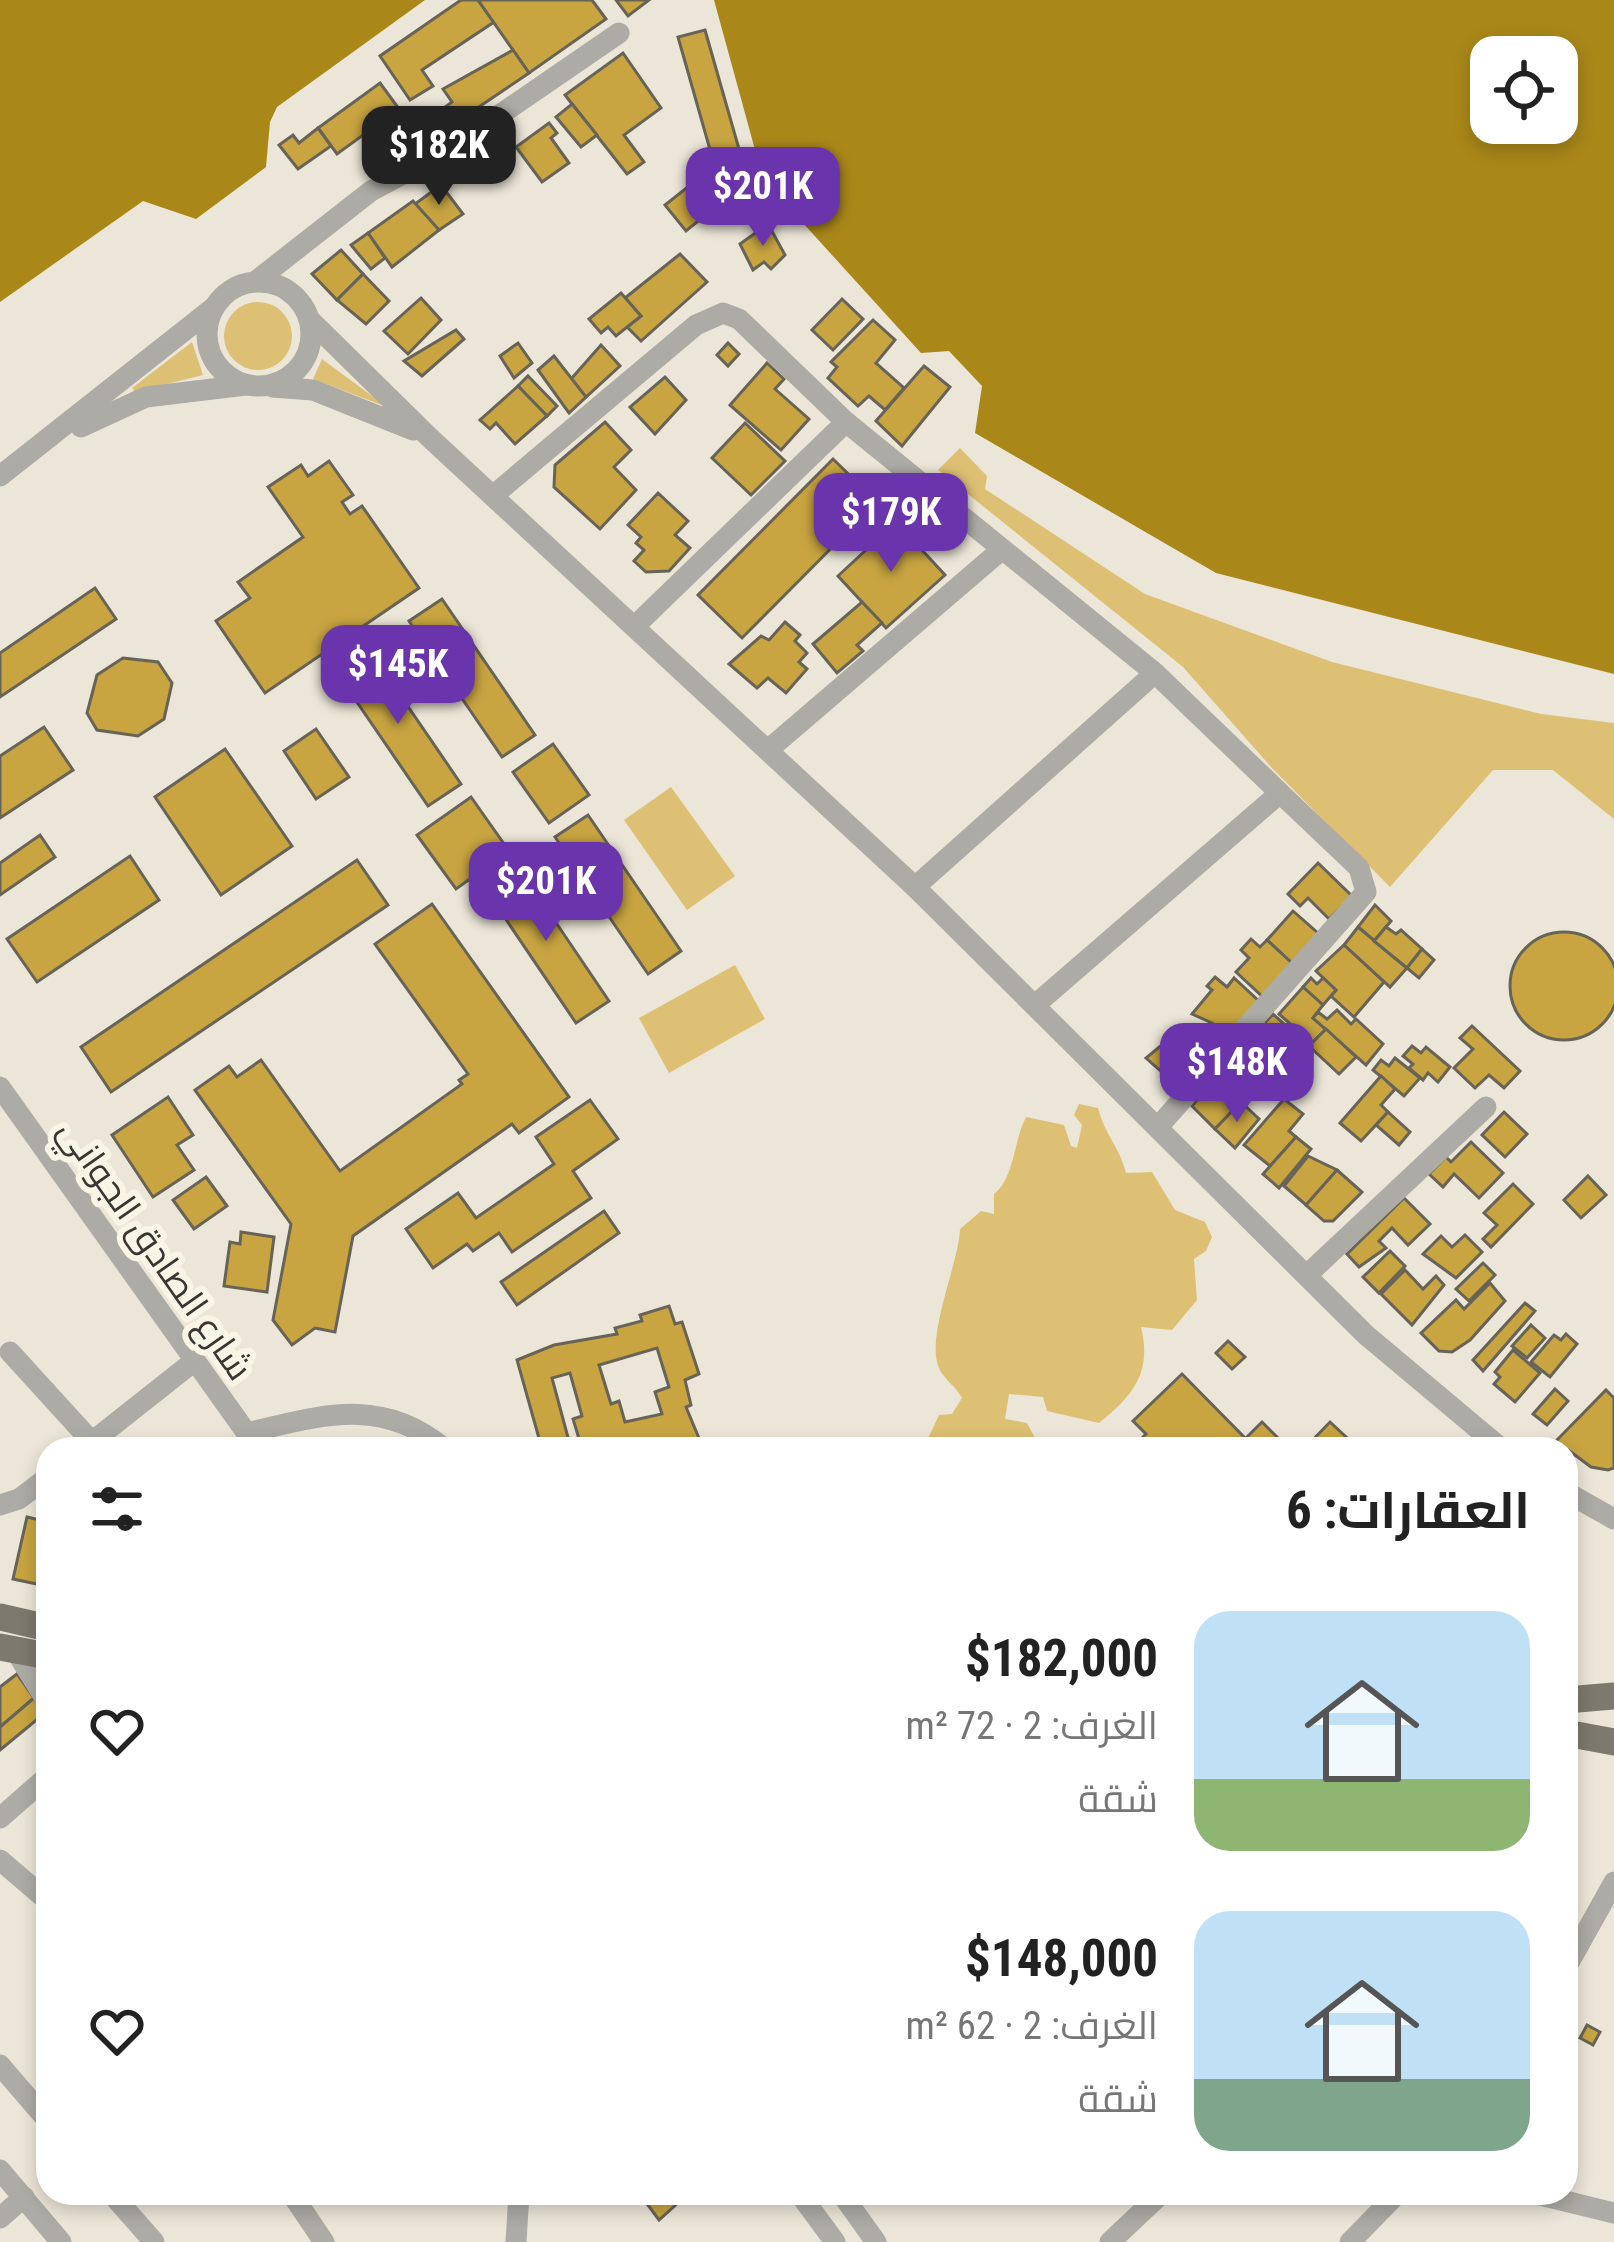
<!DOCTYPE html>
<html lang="ar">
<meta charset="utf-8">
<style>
:root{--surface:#fff;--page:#f2f2f2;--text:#222;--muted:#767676;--accent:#6a35ac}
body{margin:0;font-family:"Roboto Condensed",Cairo,sans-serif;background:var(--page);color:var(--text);direction:rtl;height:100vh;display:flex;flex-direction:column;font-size:45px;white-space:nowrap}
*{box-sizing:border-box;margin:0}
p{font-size:39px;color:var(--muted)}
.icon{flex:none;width:66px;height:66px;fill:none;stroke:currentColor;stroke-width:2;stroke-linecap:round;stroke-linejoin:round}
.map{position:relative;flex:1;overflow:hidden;direction:ltr}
.sheet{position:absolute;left:36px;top:1437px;width:1542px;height:768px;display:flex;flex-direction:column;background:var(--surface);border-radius:36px;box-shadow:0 6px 18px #0003;direction:rtl}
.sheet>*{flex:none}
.controls{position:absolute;left:1470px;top:36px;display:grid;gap:24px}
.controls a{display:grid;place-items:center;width:108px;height:108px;border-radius:24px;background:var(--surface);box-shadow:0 6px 18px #0003;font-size:60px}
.price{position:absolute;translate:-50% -102px;padding:0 27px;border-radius:24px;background:var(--accent);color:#fff;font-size:39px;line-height:78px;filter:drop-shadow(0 3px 6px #0008)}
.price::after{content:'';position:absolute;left:50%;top:72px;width:36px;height:27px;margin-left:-18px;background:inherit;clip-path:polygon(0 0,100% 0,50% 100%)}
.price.current{background:#222;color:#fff}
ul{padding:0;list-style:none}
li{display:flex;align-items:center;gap:36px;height:300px;padding:0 48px}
li span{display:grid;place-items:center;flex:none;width:336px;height:240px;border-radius:36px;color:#555}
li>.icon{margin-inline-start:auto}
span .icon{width:144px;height:144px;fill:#fffc;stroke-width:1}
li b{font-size:51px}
h2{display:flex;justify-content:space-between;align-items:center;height:144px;padding:0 48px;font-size:51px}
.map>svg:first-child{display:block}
.green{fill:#ddc073}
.water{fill:#a98719;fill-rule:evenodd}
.building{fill:#c8a541;stroke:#686357;stroke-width:3;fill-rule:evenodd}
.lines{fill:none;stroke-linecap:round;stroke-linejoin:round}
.minor{stroke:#adaba5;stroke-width:21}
.major{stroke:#7d796e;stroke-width:27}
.labels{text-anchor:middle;stroke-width:12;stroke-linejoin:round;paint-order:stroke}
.street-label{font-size:36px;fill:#383630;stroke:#f9f4e5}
</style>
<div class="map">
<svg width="1614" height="2242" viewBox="0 0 1614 2242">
<rect width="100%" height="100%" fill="#ece6d8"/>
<g class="green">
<circle cx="258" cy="336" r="34"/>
<polygon points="192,342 203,375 135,392 132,388"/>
<polygon points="322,359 387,407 313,379"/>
<polygon points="960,448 987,476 985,489 1145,594 1332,662 1541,714 1614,723 1614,819 1553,770 1493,770 1390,887 1271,767 1183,667 938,470"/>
<polygon points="671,787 735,876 687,910 624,820"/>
<polygon points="735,965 765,1019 669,1073 639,1018"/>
<path d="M1079,1104L1098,1108C1104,1133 1120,1148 1126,1173L1152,1172L1175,1210L1205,1222L1212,1237L1206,1251L1194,1259L1197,1300L1172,1330L1141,1327C1152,1372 1134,1395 1099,1423L1047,1411L1043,1397L1009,1394L1005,1419L1027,1423L1041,1449H923L939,1415L952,1414L962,1398C956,1387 943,1378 939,1368C925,1337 959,1263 960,1229L981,1211L994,1214V1194C1015,1177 1013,1142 1026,1117L1064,1125L1071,1146L1077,1148L1082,1125L1074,1115Z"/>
</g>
<g class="water">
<polygon points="0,0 425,0 277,107 270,122 266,167 196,219 143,201 0,302"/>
<path d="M714,0H1614V674L1216,573L975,433L982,386L949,351L921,353L763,179ZM1491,57H1557V123H1491Z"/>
</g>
<g class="building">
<polygon points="461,0 478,0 494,22 422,70 433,86 410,100 380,56"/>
<polygon points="478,0 592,0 606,19 529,73"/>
<polygon points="616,0 649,0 628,16"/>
<polygon points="705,30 747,177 720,185 678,37"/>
<polygon points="513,50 529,73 439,134 429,119 452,102 443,89"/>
<polygon points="623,53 661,108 624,135 644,162 627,174 565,95"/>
<polygon points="380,83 399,109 337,154 318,128"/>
<polygon points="572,104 597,135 581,147 556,117"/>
<polygon points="549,123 557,133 551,138 569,163 542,182 516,147"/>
<polygon points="318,128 331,146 298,169 279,145 293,135 299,143"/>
<polygon points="708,171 729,196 686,231 665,205"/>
<polygon points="441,185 463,214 439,230 415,204"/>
<polygon points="413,201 439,230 392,267 368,233"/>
<polygon points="768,224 785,255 771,269 764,262 753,270 740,244"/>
<polygon points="368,233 385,258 371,269 351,245"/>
<polygon points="341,250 363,274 337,300 312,274"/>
<polygon points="680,254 707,282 641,341 627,327 641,316 625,298"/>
<polygon points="363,274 389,301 366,324 337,300"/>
<polygon points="621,293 641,316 616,336 608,327 601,333 589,319"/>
<polygon points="421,298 441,320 408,354 384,331"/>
<polygon points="842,299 863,319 833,350 812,330"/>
<polygon points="873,320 895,340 876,363 904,388 885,410 869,396 858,406 828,378 837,367 831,362"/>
<polygon points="456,330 464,339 422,376 404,361"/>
<polygon points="518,343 532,363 514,378 500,356"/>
<polygon points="728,343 739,354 728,366 717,355"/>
<polygon points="601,345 620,366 586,397 571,379"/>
<polygon points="554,356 586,397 569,413 538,370"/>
<polygon points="767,363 784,379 775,389 809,419 781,450 730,405"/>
<polygon points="924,366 950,387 902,446 876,421"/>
<polygon points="528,376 557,406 547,416 518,386"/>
<polygon points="665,377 686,400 655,434 630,407"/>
<polygon points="518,386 547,416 515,444 496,423 490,429 480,420"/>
<polygon points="605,422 631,450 614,467 636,490 600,529 554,487 555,465"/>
<polygon points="745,423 785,461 751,495 712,458"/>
<polygon points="833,459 877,502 742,638 698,595"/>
<polygon points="329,461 353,495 342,502 350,514 362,506 419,588 265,693 216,621 250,598 238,582 303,537 268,487 301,465 308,476"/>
<polygon points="658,493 688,521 675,535 690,548 669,571 646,572 634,561 644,550 636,543 641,537 628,525"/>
<polygon points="896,522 945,575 886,628 838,576"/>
<polygon points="95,588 116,619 0,697 0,653"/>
<polygon points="442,599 535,735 502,757 409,621"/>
<polygon points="862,602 882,623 857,645 863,651 837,673 813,644"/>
<polygon points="785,622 800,635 795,641 807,653 799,662 807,669 786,693 768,678 757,688 729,664 761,636 769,640"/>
<polygon points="368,648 461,784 428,806 335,670"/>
<polygon points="123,658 158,662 172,683 164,719 138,736 97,730 87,713 97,675"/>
<polygon points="44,727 73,770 0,818 0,756"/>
<polygon points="316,729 349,777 316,799 284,751"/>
<polygon points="553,744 589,795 549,823 513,772"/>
<polygon points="225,749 292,846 221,895 155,797"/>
<polygon points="471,797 509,851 456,889 417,835"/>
<polygon points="588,815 681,951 648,974 555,837"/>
<polygon points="40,835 55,857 0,895 0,863"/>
<polygon points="130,856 159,900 37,982 7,939"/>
<polygon points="357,860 388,905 111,1092 81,1047"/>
<polygon points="1318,863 1352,896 1329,919 1308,898 1300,906 1288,894"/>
<polygon points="517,865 609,1001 576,1023 484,887"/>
<polygon points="432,904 569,1097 519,1133 512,1124 353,1236 335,1332 315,1328 292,1345 273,1320 291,1224 195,1090 229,1066 237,1077 261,1060 340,1171 462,1084 459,1080 468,1074 375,944"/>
<polygon points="1375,905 1391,921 1374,941 1358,927"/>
<polygon points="1293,911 1319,934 1294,965 1267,940"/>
<polygon points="1358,927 1407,968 1390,987 1344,945"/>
<polygon points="1386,927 1396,934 1401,930 1422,949 1407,968 1374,941"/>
<circle cx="1564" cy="986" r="54"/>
<polygon points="1251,939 1260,947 1267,940 1294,965 1264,998 1236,972 1249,958 1241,950"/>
<polygon points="1344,945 1384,982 1354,1017 1331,996 1336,990 1316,971"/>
<polygon points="1422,949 1434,960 1419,978 1407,968"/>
<polygon points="1215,977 1227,987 1234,978 1260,1002 1181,1089 1146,1058 1186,1025 1200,1038 1212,1023 1192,1014 1212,990 1207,986"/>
<polygon points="1311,978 1317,984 1323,978 1336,990 1323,1005 1303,987"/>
<polygon points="1303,987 1323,1005 1313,1018 1326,1029 1312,1043 1279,1014"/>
<polygon points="1337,1010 1351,1024 1356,1019 1383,1044 1366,1065 1313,1018 1318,1012 1327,1019"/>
<polygon points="1273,1014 1312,1049 1276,1091 1235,1056"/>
<polygon points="1472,1026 1520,1071 1504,1088 1489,1075 1475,1088 1454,1068 1473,1049 1460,1038"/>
<polygon points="1326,1029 1356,1057 1339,1074 1309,1046"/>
<polygon points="1412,1046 1421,1053 1426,1047 1450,1067 1438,1082 1428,1073 1423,1080 1409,1068 1413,1064 1403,1056"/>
<polygon points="1235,1056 1262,1080 1215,1129 1192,1106"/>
<polygon points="1395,1058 1420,1078 1404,1096 1373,1070 1381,1060 1389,1066"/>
<polygon points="1381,1076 1395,1089 1381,1105 1388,1112 1361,1141 1340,1123"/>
<polygon points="168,1097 193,1135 177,1145 194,1170 153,1197 112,1135"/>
<polygon points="1284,1099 1303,1114 1289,1131 1296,1137 1270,1166 1244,1145"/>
<polygon points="590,1100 618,1139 573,1171 591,1198 512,1252 499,1233 473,1251 467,1244 433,1268 406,1229 458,1193 476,1218 554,1164 536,1137"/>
<polygon points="1241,1102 1259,1119 1235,1148 1215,1129"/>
<polygon points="1388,1112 1410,1132 1399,1145 1376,1125"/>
<polygon points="1504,1112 1527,1134 1505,1157 1482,1135"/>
<polygon points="1296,1137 1311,1149 1279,1188 1263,1174"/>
<polygon points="1471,1142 1503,1173 1479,1198 1454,1174 1443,1187 1429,1174 1446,1157 1451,1162"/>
<polygon points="1308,1156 1337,1170 1306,1205 1284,1186"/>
<polygon points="1337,1170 1362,1192 1333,1221 1324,1221 1306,1205"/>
<polygon points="1588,1176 1606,1195 1581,1218 1564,1200"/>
<polygon points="206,1177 227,1206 194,1229 173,1200"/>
<polygon points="1513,1184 1533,1204 1491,1247 1483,1239 1497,1225 1484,1213"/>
<polygon points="1404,1198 1430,1224 1408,1245 1392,1228 1379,1241 1386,1248 1359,1267 1347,1254"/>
<polygon points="604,1211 619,1233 517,1305 501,1282"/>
<polygon points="241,1232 274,1237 267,1292 224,1286 230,1242 240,1244"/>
<polygon points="1465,1235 1482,1252 1456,1278 1423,1254 1441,1236 1452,1247"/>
<polygon points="1390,1251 1405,1266 1379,1293 1363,1277"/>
<polygon points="1483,1263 1495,1275 1469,1301 1456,1289"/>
<polygon points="1405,1270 1423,1289 1436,1276 1444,1285 1412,1325 1381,1294"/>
<polygon points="1490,1283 1505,1301 1470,1340 1452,1352 1439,1351 1421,1333 1456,1300 1464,1309"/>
<polygon points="1525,1303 1535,1311 1483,1371 1473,1360"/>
<path d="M669,1306L675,1324L682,1322L699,1374L685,1380L691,1405L686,1407L701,1443L681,1449H542L517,1360L554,1345L617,1334L615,1328L642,1321L640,1315ZM657,1348L669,1387L655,1392L662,1414L625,1422L619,1401L611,1404L599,1365ZM570,1373L582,1416L573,1419L580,1442L570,1445L552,1378Z"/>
<polygon points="1531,1325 1545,1338 1527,1358 1512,1346"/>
<polygon points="1566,1334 1577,1344 1550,1377 1531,1362 1554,1335 1561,1340"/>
<polygon points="1228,1341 1245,1357 1232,1369 1216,1353"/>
<polygon points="1513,1350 1540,1373 1515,1402 1494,1384 1500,1377 1495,1372"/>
<polygon points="1182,1374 1244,1437 1231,1449 1131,1449 1146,1434 1133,1421"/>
<polygon points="1555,1389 1568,1401 1547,1425 1533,1414"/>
<polygon points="1606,1390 1614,1398 1614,1468 1608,1470 1591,1467 1556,1441"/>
<polygon points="1262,1422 1285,1445 1235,1449"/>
<polygon points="1330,1422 1359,1449 1304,1449"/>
<polygon points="27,1517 48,1522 46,1586 13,1579"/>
<polygon points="17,1674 34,1698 0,1727 0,1687"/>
<polygon points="34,1698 45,1713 0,1750 0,1727"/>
<polygon points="1587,2025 1600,2032 1593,2045 1580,2038"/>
<polygon points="639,2193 674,2193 680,2201 659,2220"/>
</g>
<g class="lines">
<g class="minor">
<polyline points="256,281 371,191 450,149 619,33"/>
<circle cx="259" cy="334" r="52"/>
<polyline points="311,321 430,438 915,887 1366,1335 1502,1449"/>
<polyline points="272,387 313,390 413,430"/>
<polyline points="81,427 146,397 246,385"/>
<polyline points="0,476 213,308"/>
<polyline points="495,494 696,325 723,313 739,319 846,422 1155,673 1280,793 1035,1005"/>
<polyline points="636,625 846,422"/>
<polyline points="768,750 1000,551"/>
<polyline points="915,887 1155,673"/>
<polyline points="0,1087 258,1449"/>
<polyline points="1158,1127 1366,892 1359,868 1280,793"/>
<polyline points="1307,1275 1486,1107"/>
<polyline points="10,1352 92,1442"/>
<path d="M246,1433C320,1416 381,1395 445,1449"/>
<polyline points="83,1449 193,1362"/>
<polyline points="1566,1492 1614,1519"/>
<polyline points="0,1505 19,1499 48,1477"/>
<polyline points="15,1650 48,1703"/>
<polyline points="0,1818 48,1776"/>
<polyline points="0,1860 48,1901"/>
<polyline points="1566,1968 1614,1882"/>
<polyline points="0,2065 48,2121"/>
<polyline points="0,2170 61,2242"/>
<polyline points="111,2193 154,2242"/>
<polyline points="291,2193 324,2242"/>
<polyline points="799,2193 835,2242"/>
<polyline points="841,2193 876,2242"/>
<polyline points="1532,2193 1614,2213"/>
<polyline points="0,2218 24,2197"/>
<polyline points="516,2242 519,2193"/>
<polyline points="1110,2242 1162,2193"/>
<polyline points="1350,2242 1398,2193"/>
</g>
<g class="major">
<polyline points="0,1617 48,1628"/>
<polyline points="0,1647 48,1656"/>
<polyline points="1566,1700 1614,1696"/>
<polyline points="1566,1733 1614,1742"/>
</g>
</g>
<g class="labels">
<g class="street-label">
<text transform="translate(156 1249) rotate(55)" y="13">شارع الصادق الجواني</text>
</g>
</g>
</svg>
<div class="controls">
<a><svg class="icon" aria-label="locate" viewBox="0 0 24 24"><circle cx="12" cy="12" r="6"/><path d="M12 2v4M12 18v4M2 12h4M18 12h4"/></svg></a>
</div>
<b class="price current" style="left:439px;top:208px">$182K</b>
<b class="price" style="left:763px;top:249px">$201K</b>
<b class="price" style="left:891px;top:575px">$179K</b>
<b class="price" style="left:398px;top:727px">$145K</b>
<b class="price" style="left:546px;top:944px">$201K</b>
<b class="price" style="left:1237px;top:1125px">$148K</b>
<section class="sheet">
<h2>العقارات: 6<svg class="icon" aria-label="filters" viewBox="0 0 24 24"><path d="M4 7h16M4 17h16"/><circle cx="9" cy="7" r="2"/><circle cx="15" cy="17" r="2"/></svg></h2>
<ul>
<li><span style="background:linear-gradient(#bfe0f5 70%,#8fb573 0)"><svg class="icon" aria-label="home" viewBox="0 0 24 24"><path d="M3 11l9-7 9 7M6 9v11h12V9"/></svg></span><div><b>$182,000</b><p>الغرف: 2 · 72 m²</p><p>شقة</p></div><svg class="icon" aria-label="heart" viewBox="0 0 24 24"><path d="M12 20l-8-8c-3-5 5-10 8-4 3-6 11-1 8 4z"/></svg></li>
<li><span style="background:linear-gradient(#bfe0f5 70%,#7fa58c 0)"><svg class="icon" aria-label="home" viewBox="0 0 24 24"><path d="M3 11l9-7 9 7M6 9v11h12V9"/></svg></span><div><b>$148,000</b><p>الغرف: 2 · 62 m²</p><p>شقة</p></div><svg class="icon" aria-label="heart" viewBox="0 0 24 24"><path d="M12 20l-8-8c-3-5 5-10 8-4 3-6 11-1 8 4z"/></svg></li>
</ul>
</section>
</div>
